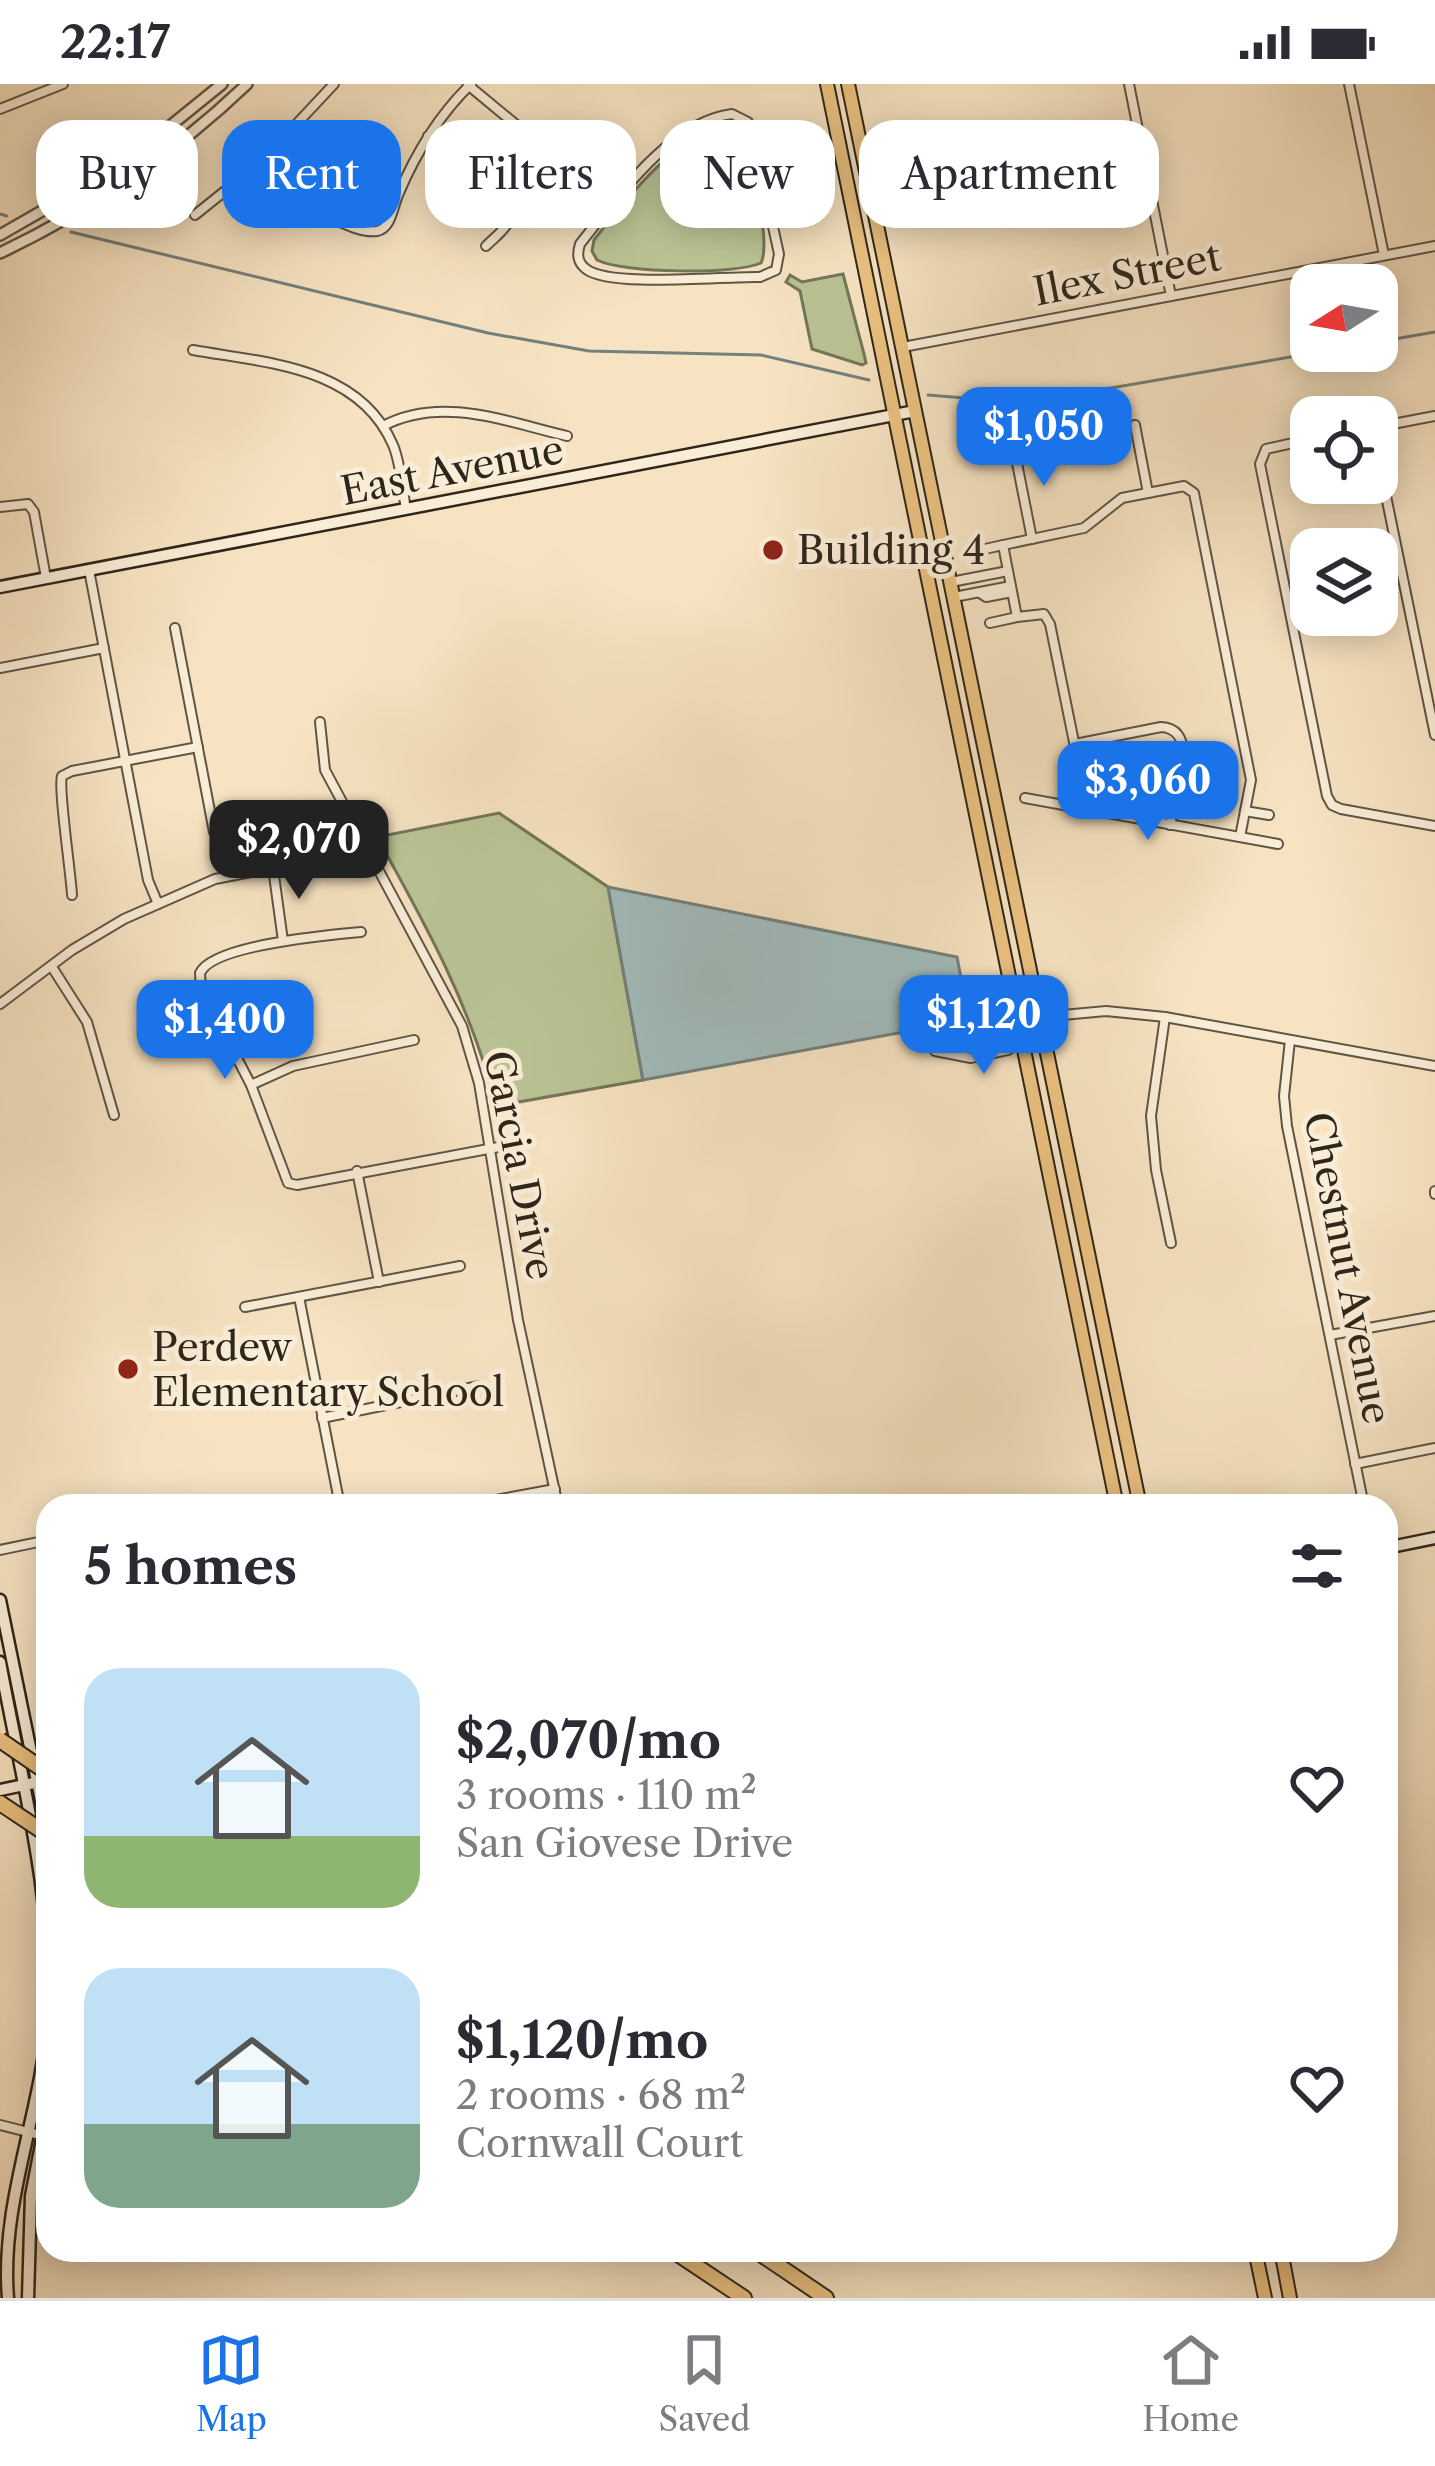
<!DOCTYPE html>
<meta charset="utf-8">
<style>
:root{--surface:#fff;--page:#f2f2f3;--text:#2b2b33;--muted:#7c7c81;--line:#e1e1e2;--accent:#1a73e8}
body{margin:0;font-family:"Libre Caslon Text",serif;background:var(--page);color:var(--text);height:100vh;display:flex;flex-direction:column;font-size:45px;white-space:nowrap}
*{box-sizing:border-box;margin:0}
p{font-size:39px;color:var(--muted)}
.icon{flex:none;width:66px;height:66px;fill:none;stroke:currentColor;stroke-width:2;stroke-linecap:round;stroke-linejoin:round}
.map{position:relative;flex:1;overflow:hidden}
.drawer{position:absolute;left:36px;top:1410px;width:1362px;height:768px;display:flex;flex-direction:column;background:var(--surface);border-radius:36px;box-shadow:0 6px 30px #0003}
.drawer>*{flex:none}
.top-card{position:absolute;left:36px;top:36px;width:1365px;height:108px;display:flex;gap:24px}
.needle{width:78px;rotate:259deg}
.controls{position:absolute;left:1290px;top:180px;display:grid;gap:24px}
.controls a{display:grid;place-items:center;width:108px;height:108px;border-radius:24px;background:var(--surface);box-shadow:0 6px 30px #0003;font-size:60px}
.price{position:absolute;translate:-50% -102px;padding:0 27px;border-radius:24px;background:var(--accent);color:#fff;font-size:39px;line-height:78px;filter:drop-shadow(0 3px 6px #0008)}
.price::after{content:'';position:absolute;left:50%;top:72px;width:36px;height:27px;margin-left:-18px;background:inherit;clip-path:polygon(0 0,100% 0,50% 100%)}
.price.active{background:#222;color:#fff}
ul{padding:0;list-style:none}
li{display:flex;align-items:center;gap:36px;height:300px;padding:0 48px}
li span{display:grid;place-items:center;flex:none;width:336px;height:240px;border-radius:36px;color:#555}
li>.icon{margin-inline-start:auto}
span .icon{width:144px;height:144px;fill:#fffc;stroke-width:1}
li b{font-size:51px}
h2{display:flex;justify-content:space-between;align-items:center;height:144px;padding:0 48px;font-size:51px}
.pill{padding:0 42px;border-radius:36px;background:var(--surface);box-shadow:0 6px 30px #0003;font-size:42px;line-height:108px}
.pill.active{background:var(--accent);color:#fff}
.status{display:flex;justify-content:space-between;align-items:center;height:84px;padding:0 60px;background:var(--surface);direction:ltr}
.status svg{height:33px;fill:currentColor}
.tab-bar{display:flex;justify-content:space-around;align-items:center;height:168px;border-top:3px solid var(--line);background:var(--surface);font-size:33px;color:var(--muted)}
.tab-bar a{display:grid;justify-items:center;gap:6px}
.tab-bar .active{color:var(--accent)}
.map>svg:first-child{display:block}
.green{fill:#bac495;stroke:#747558;stroke-width:3}
.water{fill:#a1bcbd;stroke:#73807c;stroke-width:3}
.lines{fill:none;stroke-linecap:round;stroke-linejoin:round}
.stream{stroke:#73807c;stroke-width:3}
.minor-casing{stroke:#605545;stroke-width:12}
.tertiary-casing{stroke:#605545;stroke-width:14}
.secondary-casing{stroke:#2e261b;stroke-width:15}
.primary-casing{stroke:#2e261b;stroke-width:16}
.motorway-casing{stroke:#2e261b;stroke-width:18}
.minor{stroke:#faedd7;stroke-width:8}
.tertiary{stroke:#faedd7;stroke-width:9}
.secondary{stroke:#faedd7;stroke-width:10}
.primary{stroke:#ecc281;stroke-width:12}
.motorway{stroke:#ecc281;stroke-width:14}
.motorway-bridge-casing{stroke:#2e261b;stroke-width:18;stroke-linecap:butt}
.motorway-bridge{stroke:#ecc281;stroke-width:14}
.poi-dot{fill:#8f2418;stroke:#faedd7;stroke-width:4.5}
.labels{text-anchor:middle;stroke-width:10;stroke-linejoin:round;paint-order:stroke}
.street-label{font-size:39px;fill:#2e261b;stroke:#faedd7}
.poi-label{font-size:39px;fill:#2e261b;stroke:#faedd7;text-anchor:start}
</style>
<div class="status"><b>22:17</b><svg viewBox="0 0 49 12"><path d="M0 12V9h3v3zM5 12V6h3v6zM10 12V3h3v9zM15 12V0h3v12zM26 1h20v11H26zM47 4h2v5h-2z"/></svg></div>
<div class="map">
<svg width="1435" height="2214" viewBox="0 0 1435 2214">
<rect width="100%" height="100%" fill="#f7e3c2"/>
<filter id="stains"><feTurbulence type="fractalNoise" baseFrequency=".00167" numOctaves="4"/><feColorMatrix values="0 0 0 0 .2 0 0 0 0 .09 0 0 0 0 .02 0 0 0 .5 -.17"/></filter>
<radialGradient id="worn" r=".72"><stop offset=".6" stop-color="#630" stop-opacity="0"/><stop offset="1" stop-color="#630" stop-opacity=".3"/></radialGradient>
<g class="green">
<path d="M727,42C750,52 772,158 761,179C734,191 623,189 597,176L592,167L594,156C624,118 676,49 727,42Z"/>
<polygon points="843,190 864,270 866,279 862,281 812,265 800,207 786,198 790,191 802,198"/>
<path d="M499,729L608,803L643,996L496,1022C472,924 426,841 377,753Z"/>
</g>
<polygon class="water" points="608,803 957,873 969,936 643,996"/>
<g class="lines">
<g class="stream">
<polyline points="0,130 7,132"/>
<polyline points="71,148 488,249 589,267 761,271 869,296"/>
<polyline points="1377,258 1435,248"/>
<polyline points="928,311 1024,319 1325,267"/>
</g>
<defs>
<g id="minor">
<polyline points="1129,0 1171,212"/>
<polyline points="1349,0 1384,171"/>
<polyline points="468,1 612,120"/>
<polyline points="0,25 63,0"/>
<path d="M732,30L748,38L754,56L779,170L776,186L760,193C725,192 610,204 586,185C577,178 577,170 580,160C616,115 671,37 732,30Z"/>
<path d="M428,52L509,119C517,138 499,149 486,162"/>
<path d="M315,127C331,133 359,150 377,147C392,144 393,121 399,109C416,69 440,30 471,0"/>
<polyline points="195,131 261,78 334,0"/>
<polyline points="903,263 1435,162"/>
<path d="M193,266C266,279 359,282 393,361C401,380 402,404 406,425"/>
<polyline points="1135,341 1148,409"/>
<path d="M383,342C442,311 507,338 567,352"/>
<polyline points="1377,343 1435,332"/>
<polyline points="1311,355 1266,365 1260,380 1327,712 1332,721 1341,725 1435,742"/>
<polyline points="1014,364 1032,455"/>
<polyline points="1377,368 1435,651"/>
<polyline points="0,423 28,420 34,428 46,494"/>
<polyline points="976,467 1003,461"/>
<polyline points="89,486 148,796 158,820"/>
<polyline points="951,498 1008,487"/>
<polyline points="980,509 986,513 1012,508"/>
<polyline points="954,513 1011,502"/>
<polyline points="990,539 1017,533"/>
<polyline points="175,544 214,748"/>
<polyline points="0,584 104,564"/>
<polyline points="320,638 325,686 462,942 479,999 518,1236 558,1422"/>
<path d="M1075,660L1161,643C1202,645 1175,714 1170,741"/>
<polyline points="1025,714 1278,760"/>
<polyline points="1068,722 1076,668 1050,540 1044,530 1017,533 1003,461 1084,444 1122,414 1184,402 1194,409 1251,696 1240,753"/>
<polyline points="1245,727 1269,731"/>
<polyline points="273,784 283,857"/>
<path d="M72,811C71,790 58,703 62,692L72,687L198,663"/>
<path d="M361,848C329,851 213,861 200,889L201,905L251,1001L288,1099L297,1101L515,1060"/>
<polyline points="52,883 87,938 114,1031"/>
<polyline points="0,920 72,866 124,835 215,795 369,765"/>
<polyline points="1165,933 1151,1032 1156,1086 1171,1159"/>
<polyline points="1290,956 1284,1012 1287,1042 1364,1422"/>
<polyline points="935,967 971,974 1008,966 1052,932 1106,927 1165,933 1435,982"/>
<polyline points="251,1001 293,982 414,956"/>
<polyline points="357,1087 379,1198"/>
<polyline points="1435,1107 1435,1110"/>
<polyline points="299,1213 340,1422"/>
<polyline points="245,1223 460,1182"/>
<polyline points="1330,1251 1435,1232"/>
<polyline points="322,1334 479,1302"/>
<polyline points="1355,1380 1435,1364"/>
<polyline points="463,1422 555,1405"/>
<polyline points="0,1466 48,1456"/>
<polyline points="0,2041 44,2052"/>
</g>
<g id="tertiary">
<polyline points="0,151 122,81 222,0"/>
<path d="M0,169C90,126 175,69 247,0"/>
</g>
<g id="secondary">
<polyline points="0,503 915,327"/>
<polyline points="1386,1464 1435,1454"/>
<polyline points="0,1516 48,1751"/>
<path d="M0,1578C21,1694 54,1814 48,1933C42,2028 0,2117 8,2214"/>
<polyline points="0,1706 48,1696"/>
<polyline points="28,2214 31,2112 48,2025"/>
</g>
<g id="primary">
<polyline points="827,0 1117,1422"/>
<polyline points="848,0 1140,1422"/>
<polyline points="1255,2166 1265,2214"/>
<polyline points="1281,2166 1290,2214"/>
</g>
<g id="motorway">
<polyline points="672,2166 744,2214"/>
<polyline points="755,2166 826,2214"/>
</g>
</defs>
<use href="#minor" class="minor-casing"/>
<use href="#tertiary" class="tertiary-casing"/>
<use href="#secondary" class="secondary-casing"/>
<use href="#primary" class="primary-casing"/>
<use href="#motorway" class="motorway-casing"/>
<use href="#minor" class="minor"/>
<use href="#tertiary" class="tertiary"/>
<use href="#secondary" class="secondary"/>
<use href="#primary" class="primary"/>
<use href="#motorway" class="motorway"/>
<defs>
<g id="motorway-bridge">
<polyline points="0,1656 48,1689"/>
<polyline points="0,1719 48,1751"/>
</g>
</defs>
<use href="#motorway-bridge" class="motorway-bridge-casing"/>
<use href="#motorway-bridge" class="motorway-bridge"/>
</g>
<g class="poi-dot">
<circle cx="773" cy="466" r="12"/>
<circle cx="128" cy="1285" r="12"/>
</g>
<g class="labels">
<g class="street-label">
<text transform="translate(1127 190) rotate(-11)" y="14">Ilex Street</text>
<text transform="translate(452 386) rotate(-11)" y="14">East Avenue</text>
<text transform="translate(520 1081) rotate(79)" y="14">Garcia Drive</text>
<text transform="translate(1348 1184) rotate(79)" y="14">Chestnut Avenue</text>
</g>
<g class="poi-label">
<text x="797" y="480">Building 4</text>
<text x="152" y="1277">Perdew<tspan x="152" dy="45">Elementary School</tspan></text>
</g>
</g>
<rect width="100%" height="100%" filter="url(#stains)"/>
<rect width="100%" height="100%" fill="url(#worn)"/>
</svg>
<div class="controls">
<a><svg class="needle" viewBox="-14 -14 28 28"><path d="M0-13l5 13h-10z" fill="#e53935"/><path d="M0 13l5-13h-10z" fill="#7c7c81"/></svg></a>
<a><svg class="icon" aria-label="locate" viewBox="0 0 24 24"><circle cx="12" cy="12" r="6"/><path d="M12 2v4M12 18v4M2 12h4M18 12h4"/></svg></a>
<a><svg class="icon" aria-label="layers" viewBox="0 0 24 24"><path d="M12 4l9 5-9 5-9-5zM3 14l9 5 9-5"/></svg></a>
</div>
<b class="price" style="left:1044px;top:405px">$1,050</b>
<b class="price" style="left:1148px;top:759px">$3,060</b>
<b class="price active" style="left:299px;top:818px">$2,070</b>
<b class="price" style="left:984px;top:993px">$1,120</b>
<b class="price" style="left:225px;top:998px">$1,400</b>
<div class="top-card">
<a class="pill">Buy</a>
<a class="pill active">Rent</a>
<a class="pill">Filters</a>
<a class="pill">New</a>
<a class="pill">Apartment</a>
</div>
<section class="drawer">
<h2>5 homes<svg class="icon" aria-label="filters" viewBox="0 0 24 24"><path d="M4 7h16M4 17h16"/><circle cx="9" cy="7" r="2"/><circle cx="15" cy="17" r="2"/></svg></h2>
<ul>
<li><span style="background:linear-gradient(#bfe0f5 70%,#8fb573 0)"><svg class="icon" aria-label="home" viewBox="0 0 24 24"><path d="M3 11l9-7 9 7M6 9v11h12V9"/></svg></span><div><b>$2,070/mo</b><p>3 rooms · 110 m²</p><p>San Giovese Drive</p></div><svg class="icon" aria-label="heart" viewBox="0 0 24 24"><path d="M12 20l-8-8c-3-5 5-10 8-4 3-6 11-1 8 4z"/></svg></li>
<li><span style="background:linear-gradient(#bfe0f5 65%,#7fa58c 0)"><svg class="icon" aria-label="home" viewBox="0 0 24 24"><path d="M3 11l9-7 9 7M6 9v11h12V9"/></svg></span><div><b>$1,120/mo</b><p>2 rooms · 68 m²</p><p>Cornwall Court</p></div><svg class="icon" aria-label="heart" viewBox="0 0 24 24"><path d="M12 20l-8-8c-3-5 5-10 8-4 3-6 11-1 8 4z"/></svg></li>
</ul>
</section>
</div>
<nav class="tab-bar">
<a class="active"><svg class="icon" aria-label="map" viewBox="0 0 24 24"><path d="M3 6l6-2 6 2 6-2v14l-6 2-6-2-6 2zM9 4v14M15 6v14"/></svg>Map</a>
<a><svg class="icon" aria-label="saved" viewBox="0 0 24 24"><path d="M7 4h10v16l-5-4-5 4z"/></svg>Saved</a>
<a><svg class="icon" aria-label="home" viewBox="0 0 24 24"><path d="M3 11l9-7 9 7M6 9v11h12V9"/></svg>Home</a>
</nav>
